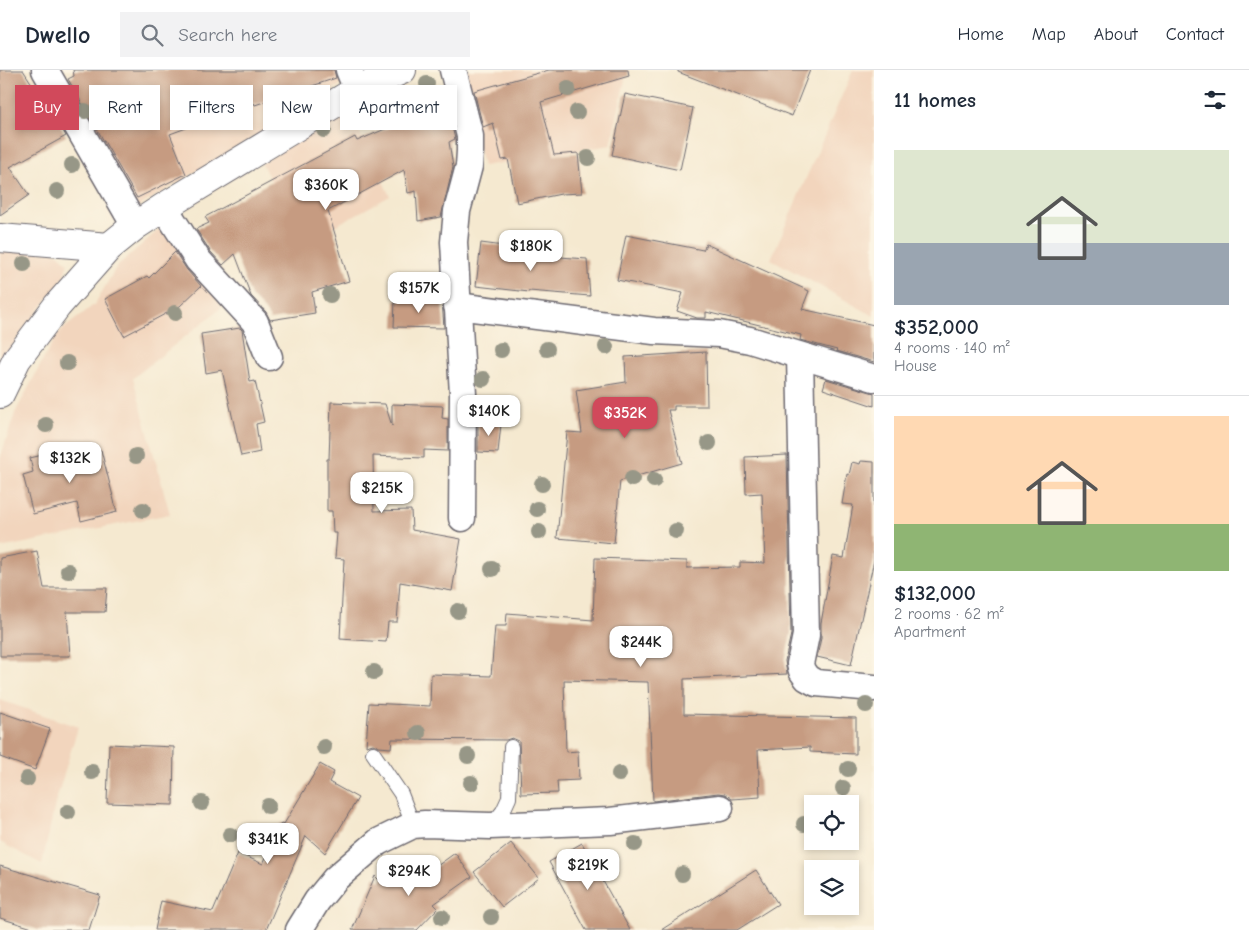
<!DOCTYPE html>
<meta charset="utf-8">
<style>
:root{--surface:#fff;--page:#f2f2f3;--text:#1f2937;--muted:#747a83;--line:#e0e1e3;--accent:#d1495b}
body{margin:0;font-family:"Comic Neue",sans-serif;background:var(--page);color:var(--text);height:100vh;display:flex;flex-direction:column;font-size:19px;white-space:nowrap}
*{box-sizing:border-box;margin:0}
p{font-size:16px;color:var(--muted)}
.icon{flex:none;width:28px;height:28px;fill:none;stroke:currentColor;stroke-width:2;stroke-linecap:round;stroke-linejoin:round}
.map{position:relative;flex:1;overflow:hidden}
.sheet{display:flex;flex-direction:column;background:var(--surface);width:375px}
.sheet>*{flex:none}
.hud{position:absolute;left:15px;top:15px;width:475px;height:45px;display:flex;gap:10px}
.tools{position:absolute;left:804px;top:725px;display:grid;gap:10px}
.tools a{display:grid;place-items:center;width:55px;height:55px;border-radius:0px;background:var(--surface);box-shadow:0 2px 8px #0003;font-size:25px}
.price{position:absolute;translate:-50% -42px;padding:0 11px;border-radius:10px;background:#fff;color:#222;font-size:16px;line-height:32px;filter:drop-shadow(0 1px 2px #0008)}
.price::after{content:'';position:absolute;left:50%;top:30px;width:15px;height:11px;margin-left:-8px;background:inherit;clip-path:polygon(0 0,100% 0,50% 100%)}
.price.current{background:var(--accent);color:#fff}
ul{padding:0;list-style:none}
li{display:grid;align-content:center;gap:10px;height:265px;padding:0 20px}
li+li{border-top:1px solid var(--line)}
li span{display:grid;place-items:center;height:155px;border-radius:0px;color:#555}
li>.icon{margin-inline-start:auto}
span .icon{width:90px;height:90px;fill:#fffc;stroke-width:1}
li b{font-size:21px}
h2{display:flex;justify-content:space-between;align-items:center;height:60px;padding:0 20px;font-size:21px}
.pill{padding:0 18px;border-radius:0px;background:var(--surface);box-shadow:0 2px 8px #0003;font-size:18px;line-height:45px}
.pill.current{background:var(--accent);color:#fff}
header{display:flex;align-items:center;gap:30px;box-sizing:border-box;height:70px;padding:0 25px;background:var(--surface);border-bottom:1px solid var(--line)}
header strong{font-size:24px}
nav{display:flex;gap:28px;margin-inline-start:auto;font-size:18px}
.search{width:350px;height:45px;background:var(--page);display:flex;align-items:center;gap:12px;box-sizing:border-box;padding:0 18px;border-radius:0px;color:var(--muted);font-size:19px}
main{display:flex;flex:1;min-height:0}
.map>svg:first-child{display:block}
.built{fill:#f2d5bd}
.building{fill:#c69b81}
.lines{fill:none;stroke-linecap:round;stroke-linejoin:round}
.service-casing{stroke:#6c686f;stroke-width:16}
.minor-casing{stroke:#6c686f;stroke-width:29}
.tertiary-casing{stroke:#6c686f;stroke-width:30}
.service{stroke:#fff;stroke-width:14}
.minor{stroke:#fff;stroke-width:26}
.tertiary{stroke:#fff;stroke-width:28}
.tree{fill:#979787}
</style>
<header>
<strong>Dwello</strong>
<div class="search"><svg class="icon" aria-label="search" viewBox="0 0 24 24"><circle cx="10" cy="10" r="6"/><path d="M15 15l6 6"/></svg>Search here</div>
<nav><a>Home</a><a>Map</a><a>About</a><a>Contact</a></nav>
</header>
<main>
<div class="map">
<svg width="874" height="860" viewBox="0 0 874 860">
<rect width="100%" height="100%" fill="#fcf5e5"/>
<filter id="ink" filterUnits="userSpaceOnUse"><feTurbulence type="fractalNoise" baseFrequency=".02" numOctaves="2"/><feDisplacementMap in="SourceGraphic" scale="10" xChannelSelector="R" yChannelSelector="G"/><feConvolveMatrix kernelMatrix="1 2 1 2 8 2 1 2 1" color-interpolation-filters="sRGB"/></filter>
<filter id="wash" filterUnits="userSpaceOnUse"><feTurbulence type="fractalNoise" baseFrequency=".0096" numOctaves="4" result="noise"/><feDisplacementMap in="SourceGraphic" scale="20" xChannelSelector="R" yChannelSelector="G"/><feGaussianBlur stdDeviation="1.12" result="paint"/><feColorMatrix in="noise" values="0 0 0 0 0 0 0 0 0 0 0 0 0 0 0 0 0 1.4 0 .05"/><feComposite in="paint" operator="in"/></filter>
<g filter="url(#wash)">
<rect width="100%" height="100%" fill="#f5e9d0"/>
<g class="built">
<polygon points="184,0 343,0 347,11 134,139 65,19 159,1"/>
<polygon points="461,0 627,0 611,75 483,96"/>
<polygon points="853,0 874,0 874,246 771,189"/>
<polygon points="349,40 390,126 303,173 262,94 300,65"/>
<polygon points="163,156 226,234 133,308 170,444 0,478 0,389 15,343 57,264 95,234 117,196"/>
<polygon points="0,178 57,183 68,193 63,208 17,269 0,308"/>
<polygon points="0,630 78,657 55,734 42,794 0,772"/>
</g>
<g id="blocks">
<g class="building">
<polygon points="0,0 23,0 39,25 41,24 66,66 10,97 29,125 0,145"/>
<polygon points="73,0 334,0 336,8 255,35 254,33 170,64 186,104 137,128 68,9 74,6"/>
<polygon points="549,0 628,0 629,6 541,32 554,85 578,83 582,123 561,124 517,133 508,89 502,90 493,53 483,57 474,21"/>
<polygon points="678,0 810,0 792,46 678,2"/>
<polygon points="625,24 693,38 680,100 612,85"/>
<polygon points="446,33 455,69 449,72 453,97 441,147 418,151 416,121 408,123 404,100 328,141 349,211 312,222 315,243 270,250 266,242 251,226 235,184 223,195 210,181 196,159 209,153 205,147 355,67 357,71"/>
<polygon points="626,165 703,180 706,174 809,221 802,239 874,255 874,292 836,281 837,280 800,270 801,265 706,242 706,248 697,248 677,241 683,223 617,210"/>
<polygon points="481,173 534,180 533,185 587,189 590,226 529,221 529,222 476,216"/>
<polygon points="175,182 187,200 201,216 180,236 124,266 105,229 147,206 149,208"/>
<polygon points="395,230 442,231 444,258 394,257"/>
<polygon points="240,258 242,260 250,312 255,311 264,352 256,354 260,382 241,386 222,300 206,303 201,264"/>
<polygon points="706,282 707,336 674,336 674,340 668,340 682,393 620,411 614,473 557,468 567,362 582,363 576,320 626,312 625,287"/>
<polygon points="826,309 874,323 874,336 823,319"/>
<polygon points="331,332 385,334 392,356 392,334 443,336 442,348 448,349 448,381 424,380 424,388 373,386 374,441 411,440 412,460 461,469 452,521 400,512 397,552 388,552 386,572 340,569 344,489 335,488 337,463 333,463 332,441 327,441 327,389 329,389"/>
<polygon points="478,351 501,354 498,383 478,382"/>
<polygon points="63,380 65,389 101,380 117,442 81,451 77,433 33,444 23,405 33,402 30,388"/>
<polygon points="787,385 791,564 785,591 787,604 684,609 684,644 856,648 856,684 810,682 810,677 758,680 760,727 732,729 725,724 718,723 653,731 648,612 564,610 566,682 578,681 579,710 557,711 558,723 521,724 519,671 512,668 506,670 392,669 391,678 379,677 373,674 366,676 369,633 430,636 431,604 491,606 495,556 506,556 507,543 593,550 595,488 687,491 687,498 740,497 740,492 765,493 762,423 746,424 745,387"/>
<polygon points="861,391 874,392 874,490 851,595 817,587 821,568 821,553 833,486 844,488 853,435 842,434 847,404 849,405 852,392 860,394"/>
<polygon points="37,481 44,518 107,518 105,542 67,542 70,586 0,586 0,488"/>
<polygon points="0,642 50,659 35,700 0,687"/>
<polygon points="109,674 174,677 173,735 107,733"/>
<polygon points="320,694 334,702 329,712 358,728 325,783 306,766 266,860 155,860 161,831 213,842 238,783 263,794 281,753 284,754"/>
<polygon points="511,773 539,808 502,837 474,802"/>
<polygon points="582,773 630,860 586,860 549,792"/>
<polygon points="455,783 472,807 434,834 438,838 417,860 352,860 375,806 380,811 394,797 412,814"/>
<polygon points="0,796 100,825 89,860 39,860 0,848"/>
<polygon points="756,800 778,834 737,860 661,860"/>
</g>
</g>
</g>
<g filter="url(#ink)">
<use href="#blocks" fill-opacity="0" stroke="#6c686f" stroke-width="1"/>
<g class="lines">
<defs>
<g id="service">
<polyline points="373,683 401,724 413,755"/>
<polyline points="491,756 503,741 509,728 511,677"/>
</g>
<g id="minor">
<polyline points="45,0 135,156"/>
<polyline points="349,0 357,20"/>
<polyline points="453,0 470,66 470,81 469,96 457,141 454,172 463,324 462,448"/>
<polyline points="164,137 198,190 255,252 269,287"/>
<polyline points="457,236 654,261 719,264 750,270 874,308"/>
<polyline points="800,286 806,565 800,594 802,601 807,608 816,613 874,618"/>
<polyline points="299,860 317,831 335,809 378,772 413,755 425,754 490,756 610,751 720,738"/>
</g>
<g id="tertiary">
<polyline points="0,168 109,177"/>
<polyline points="0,324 17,289 57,236 109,177 135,156 164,137 357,20 402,0"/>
</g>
</defs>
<use href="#service" class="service-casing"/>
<use href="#minor" class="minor-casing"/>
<use href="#tertiary" class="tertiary-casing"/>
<use href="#service" class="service"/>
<use href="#minor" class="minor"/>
<use href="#tertiary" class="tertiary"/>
</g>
<g class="tree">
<circle cx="427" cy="14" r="8"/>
<circle cx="568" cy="19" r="8"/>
<circle cx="85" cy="41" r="8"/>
<circle cx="577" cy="42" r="8"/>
<circle cx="368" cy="49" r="8"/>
<circle cx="324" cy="60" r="8"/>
<circle cx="588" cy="88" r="8"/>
<circle cx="72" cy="95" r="8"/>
<circle cx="57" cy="121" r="8"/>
<circle cx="24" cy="194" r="8"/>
<circle cx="330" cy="225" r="8"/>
<circle cx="175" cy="243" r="8"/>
<circle cx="606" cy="277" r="8"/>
<circle cx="547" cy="279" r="8"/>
<circle cx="501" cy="280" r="8"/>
<circle cx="67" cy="293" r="8"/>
<circle cx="483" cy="309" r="8"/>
<circle cx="46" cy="355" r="8"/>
<circle cx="709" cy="373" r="8"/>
<circle cx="136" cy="386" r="8"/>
<circle cx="632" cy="409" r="8"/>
<circle cx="654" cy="410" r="8"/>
<circle cx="542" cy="414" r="8"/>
<circle cx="537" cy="439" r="8"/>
<circle cx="143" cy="440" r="8"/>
<circle cx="676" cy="461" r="8"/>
<circle cx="539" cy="462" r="8"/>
<circle cx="492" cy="499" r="8"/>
<circle cx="68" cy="501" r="8"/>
<circle cx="458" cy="541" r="8"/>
<circle cx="374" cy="602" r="8"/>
<circle cx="866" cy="635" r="8"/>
<circle cx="418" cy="663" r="8"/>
<circle cx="324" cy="677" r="8"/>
<circle cx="468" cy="686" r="8"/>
<circle cx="848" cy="699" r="8"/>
<circle cx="92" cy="702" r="8"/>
<circle cx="619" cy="704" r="8"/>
<circle cx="27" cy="709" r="8"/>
<circle cx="471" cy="713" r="8"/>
<circle cx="843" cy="718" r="8"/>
<circle cx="202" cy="733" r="8"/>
<circle cx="268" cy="736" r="8"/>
<circle cx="68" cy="742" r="8"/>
<circle cx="804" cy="754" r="8"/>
<circle cx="230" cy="765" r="8"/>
<circle cx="262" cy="765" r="8"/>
<circle cx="635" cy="774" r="8"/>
<circle cx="682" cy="804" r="8"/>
<circle cx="442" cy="847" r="8"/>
<circle cx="491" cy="847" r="8"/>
</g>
</g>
</svg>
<div class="tools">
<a><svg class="icon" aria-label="locate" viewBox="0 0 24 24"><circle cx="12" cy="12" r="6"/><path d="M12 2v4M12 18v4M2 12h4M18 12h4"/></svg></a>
<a><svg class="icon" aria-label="layers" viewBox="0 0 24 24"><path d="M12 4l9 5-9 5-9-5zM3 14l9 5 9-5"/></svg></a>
</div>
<b class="price" style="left:326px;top:141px">$360K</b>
<b class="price" style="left:531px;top:202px">$180K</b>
<b class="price" style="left:419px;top:244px">$157K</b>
<b class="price" style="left:489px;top:367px">$140K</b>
<b class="price current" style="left:625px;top:369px">$352K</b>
<b class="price" style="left:70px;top:414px">$132K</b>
<b class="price" style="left:382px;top:444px">$215K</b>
<b class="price" style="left:641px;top:598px">$244K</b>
<b class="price" style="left:268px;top:795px">$341K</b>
<b class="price" style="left:588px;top:821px">$219K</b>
<b class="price" style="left:409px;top:827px">$294K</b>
<div class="hud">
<a class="pill current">Buy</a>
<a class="pill">Rent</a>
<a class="pill">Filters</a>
<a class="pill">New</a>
<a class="pill">Apartment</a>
</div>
</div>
<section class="sheet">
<h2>11 homes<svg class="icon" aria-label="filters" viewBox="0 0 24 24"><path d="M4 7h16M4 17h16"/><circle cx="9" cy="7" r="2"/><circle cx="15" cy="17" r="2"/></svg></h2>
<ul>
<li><span style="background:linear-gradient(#dfe7d0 60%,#9aa5b1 0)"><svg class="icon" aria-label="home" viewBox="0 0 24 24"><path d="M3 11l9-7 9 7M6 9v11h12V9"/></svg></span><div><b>$352,000</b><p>4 rooms · 140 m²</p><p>House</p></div></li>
<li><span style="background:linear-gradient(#ffd9b3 70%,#8fb573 0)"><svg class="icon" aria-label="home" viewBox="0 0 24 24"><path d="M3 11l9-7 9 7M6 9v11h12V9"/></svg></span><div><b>$132,000</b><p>2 rooms · 62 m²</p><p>Apartment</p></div></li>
</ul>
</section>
</main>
